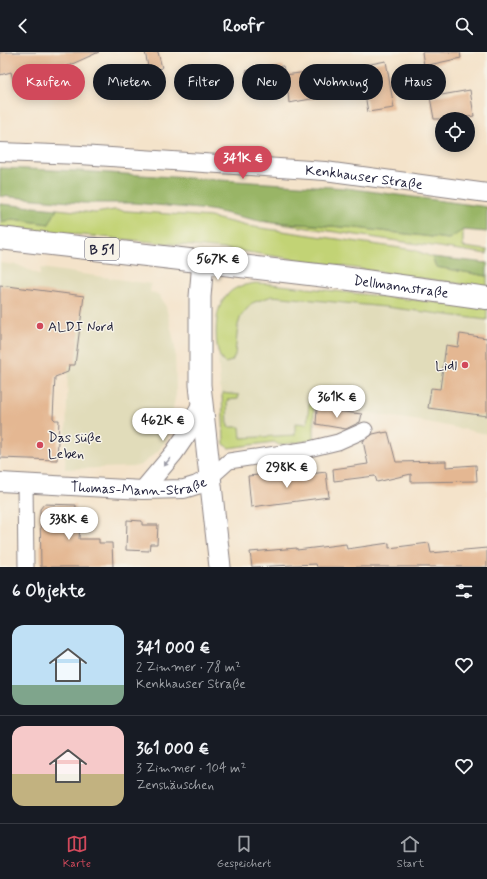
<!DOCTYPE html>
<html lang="de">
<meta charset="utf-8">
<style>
:root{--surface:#171b24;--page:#242831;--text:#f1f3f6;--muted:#9ea1a6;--line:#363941;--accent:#d1495b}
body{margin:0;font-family:Mynerve,sans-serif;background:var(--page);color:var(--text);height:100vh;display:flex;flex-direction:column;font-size:15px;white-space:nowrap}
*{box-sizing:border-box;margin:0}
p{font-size:13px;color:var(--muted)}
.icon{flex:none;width:22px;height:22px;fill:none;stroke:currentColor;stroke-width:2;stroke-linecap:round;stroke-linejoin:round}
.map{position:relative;height:515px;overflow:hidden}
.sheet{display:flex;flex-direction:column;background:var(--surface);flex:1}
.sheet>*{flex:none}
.banner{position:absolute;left:12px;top:12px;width:463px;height:36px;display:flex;gap:8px}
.buttons{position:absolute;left:435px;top:60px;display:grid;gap:8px}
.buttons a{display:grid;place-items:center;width:40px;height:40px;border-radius:50%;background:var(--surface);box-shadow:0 2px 10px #0003;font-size:20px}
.price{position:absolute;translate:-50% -34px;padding:0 9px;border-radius:14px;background:#fff;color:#222;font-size:13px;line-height:26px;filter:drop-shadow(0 1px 2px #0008)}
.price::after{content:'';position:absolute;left:50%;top:24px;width:12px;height:9px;margin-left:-6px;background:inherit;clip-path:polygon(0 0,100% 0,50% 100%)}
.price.active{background:var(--accent);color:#fff}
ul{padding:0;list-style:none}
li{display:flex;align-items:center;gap:12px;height:100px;padding:0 12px}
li+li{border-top:1px solid var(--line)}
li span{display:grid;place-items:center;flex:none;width:112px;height:80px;border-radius:12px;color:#555}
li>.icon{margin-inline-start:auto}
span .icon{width:48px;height:48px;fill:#fffc;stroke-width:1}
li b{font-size:17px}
h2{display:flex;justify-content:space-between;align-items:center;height:48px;padding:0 12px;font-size:17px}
.tag{padding:0 14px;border-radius:18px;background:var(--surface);box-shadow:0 2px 10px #0003;font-size:14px;line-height:36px}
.tag.active{background:var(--accent);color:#fff}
header{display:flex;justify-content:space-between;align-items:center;height:52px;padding:0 12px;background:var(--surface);font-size:18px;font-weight:700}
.tabs{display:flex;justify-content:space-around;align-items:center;height:56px;border-top:1px solid var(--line);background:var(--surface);font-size:11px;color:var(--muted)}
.tabs a{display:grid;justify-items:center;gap:2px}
.tabs .active{color:var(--accent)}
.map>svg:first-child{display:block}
.built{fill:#e1dcba}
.green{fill:#c2d375;stroke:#727a58}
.forest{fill:#99b566;stroke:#5e6c50}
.building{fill:#e4b792}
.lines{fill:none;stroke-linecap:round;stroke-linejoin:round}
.minor-casing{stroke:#8b8282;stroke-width:17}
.tertiary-casing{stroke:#8b8282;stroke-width:20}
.secondary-casing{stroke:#8b8282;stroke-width:23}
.primary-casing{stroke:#8b8282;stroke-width:24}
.minor{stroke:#fff;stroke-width:15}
.tertiary{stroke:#fff;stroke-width:18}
.secondary{stroke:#fff;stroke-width:21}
.primary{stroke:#fff;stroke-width:22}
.oneway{fill:#9c9ca7}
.poi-dot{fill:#d1495b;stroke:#f7f3e8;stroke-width:1.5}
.labels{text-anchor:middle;stroke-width:3;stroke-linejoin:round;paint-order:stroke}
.shield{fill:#f7f3e8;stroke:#62616f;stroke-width:1}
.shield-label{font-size:13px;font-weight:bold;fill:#22223b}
.street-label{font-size:14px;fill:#22223b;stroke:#f7f3e8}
.poi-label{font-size:14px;fill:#22223b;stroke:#f7f3e8;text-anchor:start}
</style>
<header><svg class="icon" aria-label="back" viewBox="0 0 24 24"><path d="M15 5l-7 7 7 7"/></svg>Roofr<svg class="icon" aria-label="search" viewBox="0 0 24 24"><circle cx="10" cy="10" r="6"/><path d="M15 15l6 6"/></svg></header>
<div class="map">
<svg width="487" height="515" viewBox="0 0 487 515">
<rect width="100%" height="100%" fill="#f7f3e8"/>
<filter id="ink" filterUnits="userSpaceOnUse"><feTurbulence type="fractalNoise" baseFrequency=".025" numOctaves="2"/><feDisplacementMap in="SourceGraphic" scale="8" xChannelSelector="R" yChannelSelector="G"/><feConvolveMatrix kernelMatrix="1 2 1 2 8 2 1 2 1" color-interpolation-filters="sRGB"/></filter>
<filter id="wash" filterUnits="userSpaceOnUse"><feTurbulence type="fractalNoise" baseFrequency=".012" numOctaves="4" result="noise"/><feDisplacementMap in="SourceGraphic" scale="16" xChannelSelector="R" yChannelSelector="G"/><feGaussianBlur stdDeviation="0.9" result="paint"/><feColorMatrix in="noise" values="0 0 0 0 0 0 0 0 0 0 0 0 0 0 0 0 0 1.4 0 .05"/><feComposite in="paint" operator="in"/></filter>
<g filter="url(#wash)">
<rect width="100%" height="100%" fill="#f4e3ca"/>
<g class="built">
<polygon points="0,211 18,213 40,223 41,216 151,232 150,240 159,243 166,255 175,294 176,342 167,387 158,399 141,413 133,415 65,417 68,320 26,317 0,304"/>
<polygon points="272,244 386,255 487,268 487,382 427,370 314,353 314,388 279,393 274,390 228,396 224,392 218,303 221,309 235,303 238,273 241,264 252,251"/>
</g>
<g class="green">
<polygon points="57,157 95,161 114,158 210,165 247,174 414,198 432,205 436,215 487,224 487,236 233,198 0,175 0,170 13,167 49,172"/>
<polygon points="260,169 356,176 448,187 463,178 463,195 487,198 487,202"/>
<path d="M255,231L271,232L487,256V268L386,255L272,244L252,251L241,264L238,273L235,303L232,309L225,311C214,305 215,269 219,257C221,251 224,245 229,241C236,234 245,233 255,231Z"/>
<polygon points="222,341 239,343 238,347 227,348 228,375 240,375 241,386 295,383 295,371 307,372 309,352 314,353 314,388 279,393 274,390 228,396 224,392"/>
</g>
<g class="forest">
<polygon points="0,116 77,119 346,136 487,155 487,180 463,178 449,187 356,176 260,169 210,158 134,151 83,151 0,144"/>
<polygon points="0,152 57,157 49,172 13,167 1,170"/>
<polygon points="432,205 487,211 487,224 436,215"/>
</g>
<g id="blocks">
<g class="building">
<polygon points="0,0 99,0 61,17 29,19 31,31 15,36 11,20 0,23"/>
<polygon points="145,0 158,0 162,16 149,19"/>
<polygon points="422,0 460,0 461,6 424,14"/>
<polygon points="386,9 394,56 368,60 360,14"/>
<polygon points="283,14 285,23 322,18 327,44 289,51 288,40 251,46 246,19"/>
<polygon points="470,38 474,64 457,67 434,67 430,45"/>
<polygon points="0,233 84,244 75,313 69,313 68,320 55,325 53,366 55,368 59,368 57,408 0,406"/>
<polygon points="460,282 487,286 487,364 428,356 431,336 440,337 446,293 458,295"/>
<polygon points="317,357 362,362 360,370 346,377 316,372"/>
<polygon points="382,380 382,381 388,380 396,410 446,409 446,415 476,413 477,429 411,430 411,422 377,430 375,424 334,429 333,417 368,412 363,389 373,382"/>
<polygon points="326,420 329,445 251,455 248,424 278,421 279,426"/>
<polygon points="44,452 76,453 75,471 80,471 79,487 99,487 99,491 112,491 113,515 41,515 40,457"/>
<polygon points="127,468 142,469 142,473 158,473 157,492 150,492 149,499 126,498"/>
<polygon points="389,491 389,496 429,491 431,501 487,496 487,515 317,515 316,512 252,515 250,500 297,496 297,498 346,492 347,497"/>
</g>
</g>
</g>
<g filter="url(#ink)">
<use href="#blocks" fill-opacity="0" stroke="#8b8282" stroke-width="1"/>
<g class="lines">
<defs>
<g id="minor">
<polyline points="210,426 229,409 309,397 338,390 365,378"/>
<polyline points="25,432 26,515"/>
</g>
<g id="tertiary">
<path id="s1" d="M0,100L80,103L325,119L487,141"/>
<path id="s2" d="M0,430L143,438L184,437L197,433L210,426"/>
<polyline points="143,438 174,401 187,382 201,352"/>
</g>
<polyline id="secondary" points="203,209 200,245 200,333 220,515"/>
<g id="primary">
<path id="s3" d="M0,186L343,226L487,246"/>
</g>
</defs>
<use href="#minor" class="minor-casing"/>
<use href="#tertiary" class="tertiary-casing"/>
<use href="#secondary" class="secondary-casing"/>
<use href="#primary" class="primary-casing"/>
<use href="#minor" class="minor"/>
<use href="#tertiary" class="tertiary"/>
<use href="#secondary" class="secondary"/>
<use href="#primary" class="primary"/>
</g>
<defs><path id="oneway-solid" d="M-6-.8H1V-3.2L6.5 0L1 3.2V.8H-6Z"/></defs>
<use class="oneway" href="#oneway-solid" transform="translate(167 410) rotate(130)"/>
</g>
<g class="poi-dot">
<circle cx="40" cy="274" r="4"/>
<circle cx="465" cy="313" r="4"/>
<circle cx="40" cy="393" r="4"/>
</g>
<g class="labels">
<rect class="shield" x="85" y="186" width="34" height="22" rx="3"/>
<g class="shield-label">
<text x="102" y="202">B 51</text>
</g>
<g class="street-label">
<text dy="5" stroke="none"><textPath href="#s1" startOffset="365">Kenkhauser Straße</textPath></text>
<text dy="5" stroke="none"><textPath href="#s3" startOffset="404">Dellmannstraße</textPath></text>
<text dy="5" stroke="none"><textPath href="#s2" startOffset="139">Thomas-Mann-Straße</textPath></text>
</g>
<g class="poi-label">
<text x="48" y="279">ALDI Nord</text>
<text x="457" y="318" text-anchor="end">Lidl</text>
<text x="48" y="390">Das süße<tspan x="48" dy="16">Leben</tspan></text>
</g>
</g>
</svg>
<div class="buttons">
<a><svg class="icon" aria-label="locate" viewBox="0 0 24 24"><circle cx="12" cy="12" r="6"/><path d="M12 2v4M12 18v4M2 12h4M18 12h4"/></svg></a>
</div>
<b class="price active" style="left:243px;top:128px">341K €</b>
<b class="price" style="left:218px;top:229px">567K €</b>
<b class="price" style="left:337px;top:367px">361K €</b>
<b class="price" style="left:163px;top:390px">462K €</b>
<b class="price" style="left:287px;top:437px">298K €</b>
<b class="price" style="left:69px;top:489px">338K €</b>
<div class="banner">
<a class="tag active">Kaufen</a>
<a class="tag">Mieten</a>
<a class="tag">Filter</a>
<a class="tag">Neu</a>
<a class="tag">Wohnung</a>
<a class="tag">Haus</a>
</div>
</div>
<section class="sheet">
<h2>6 Objekte<svg class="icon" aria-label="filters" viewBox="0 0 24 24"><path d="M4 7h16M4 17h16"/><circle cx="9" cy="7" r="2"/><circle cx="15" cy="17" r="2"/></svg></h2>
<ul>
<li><span style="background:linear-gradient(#bfe0f5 75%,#7fa58c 0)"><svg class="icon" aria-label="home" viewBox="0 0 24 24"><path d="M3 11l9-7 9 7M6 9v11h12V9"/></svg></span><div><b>341 000 €</b><p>2 Zimmer · 78 m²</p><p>Kenkhauser Straße</p></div><svg class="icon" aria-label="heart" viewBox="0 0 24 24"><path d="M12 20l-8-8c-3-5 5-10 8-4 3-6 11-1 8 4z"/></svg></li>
<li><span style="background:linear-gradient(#f6c9c9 60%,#c2b280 0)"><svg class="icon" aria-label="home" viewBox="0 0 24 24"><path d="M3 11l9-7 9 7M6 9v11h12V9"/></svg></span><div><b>361 000 €</b><p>3 Zimmer · 104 m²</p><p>Zenshäuschen</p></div><svg class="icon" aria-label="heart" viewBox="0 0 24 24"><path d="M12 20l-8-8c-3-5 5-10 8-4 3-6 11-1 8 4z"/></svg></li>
</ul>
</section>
<nav class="tabs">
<a class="active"><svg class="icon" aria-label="map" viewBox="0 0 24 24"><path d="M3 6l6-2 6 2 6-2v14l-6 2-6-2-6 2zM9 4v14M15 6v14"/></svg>Karte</a>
<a><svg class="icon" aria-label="saved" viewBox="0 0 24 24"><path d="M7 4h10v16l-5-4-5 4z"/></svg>Gespeichert</a>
<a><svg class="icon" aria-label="home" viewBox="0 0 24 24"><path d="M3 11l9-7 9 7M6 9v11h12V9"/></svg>Start</a>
</nav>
